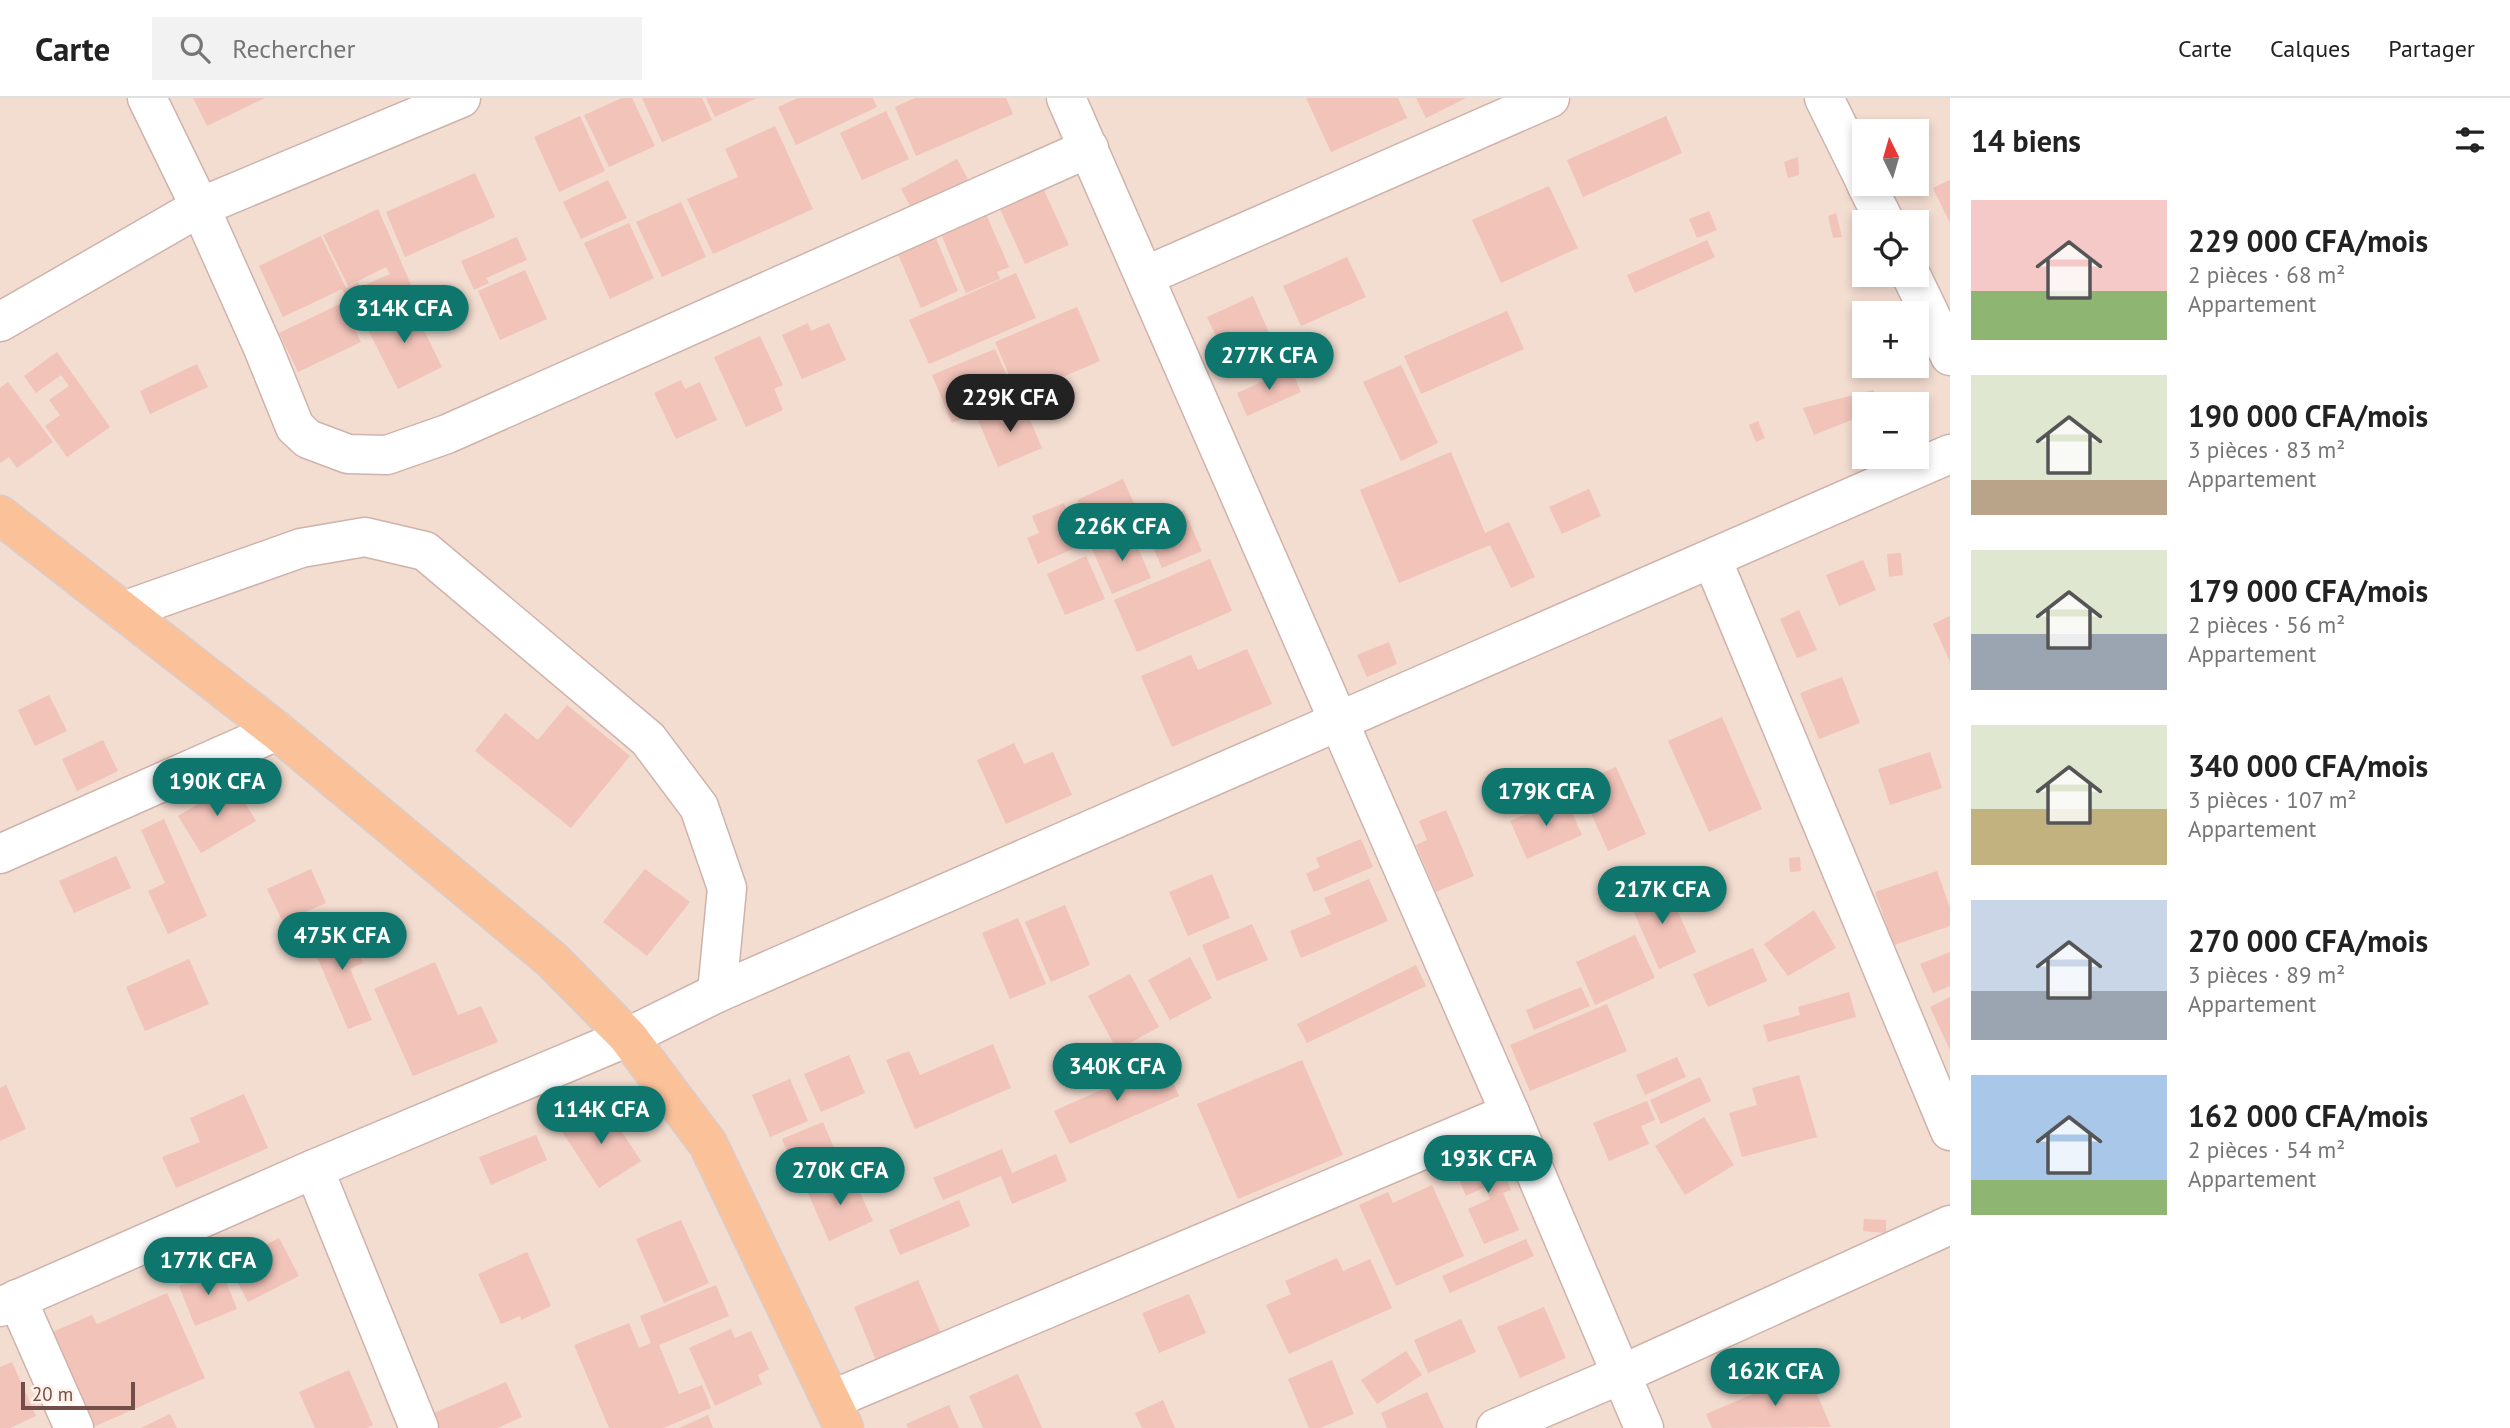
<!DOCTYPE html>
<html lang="fr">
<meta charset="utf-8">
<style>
:root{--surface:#fff;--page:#f2f2f2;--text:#222;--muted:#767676;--line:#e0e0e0;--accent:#0f766e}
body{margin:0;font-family:"PT Sans",sans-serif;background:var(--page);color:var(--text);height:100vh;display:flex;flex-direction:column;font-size:26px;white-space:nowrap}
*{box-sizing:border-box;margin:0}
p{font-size:23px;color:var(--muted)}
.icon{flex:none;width:38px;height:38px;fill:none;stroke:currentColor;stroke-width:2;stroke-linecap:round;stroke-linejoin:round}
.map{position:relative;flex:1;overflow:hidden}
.details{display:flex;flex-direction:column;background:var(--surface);width:560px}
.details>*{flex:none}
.needle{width:46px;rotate:355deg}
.fabs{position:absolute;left:1852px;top:21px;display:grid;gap:14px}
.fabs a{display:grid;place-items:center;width:77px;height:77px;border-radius:0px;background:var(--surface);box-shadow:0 4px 10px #0003;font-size:35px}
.scale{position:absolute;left:21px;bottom:18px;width:114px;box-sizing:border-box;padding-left:7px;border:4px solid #734e48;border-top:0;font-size:19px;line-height:24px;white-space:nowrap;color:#734e48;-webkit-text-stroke:5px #fff1e7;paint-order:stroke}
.price{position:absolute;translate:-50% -60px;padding:0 16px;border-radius:24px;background:var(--accent);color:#fff;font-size:23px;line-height:46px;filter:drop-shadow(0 2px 4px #0008)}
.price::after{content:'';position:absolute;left:50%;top:42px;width:21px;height:16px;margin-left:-10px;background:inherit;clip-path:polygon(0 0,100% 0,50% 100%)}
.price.current{background:#222;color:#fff}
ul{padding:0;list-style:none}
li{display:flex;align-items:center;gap:21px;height:175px;padding:0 21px}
li span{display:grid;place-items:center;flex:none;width:196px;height:140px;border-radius:0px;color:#555}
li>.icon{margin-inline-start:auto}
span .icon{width:84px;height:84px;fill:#fffc;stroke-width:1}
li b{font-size:30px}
h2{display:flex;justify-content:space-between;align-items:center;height:84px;padding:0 21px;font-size:30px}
header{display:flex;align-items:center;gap:42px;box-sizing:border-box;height:98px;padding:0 35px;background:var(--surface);border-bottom:2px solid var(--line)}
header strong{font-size:33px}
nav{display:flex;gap:38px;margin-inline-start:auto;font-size:24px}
.search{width:490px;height:63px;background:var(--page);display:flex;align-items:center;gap:18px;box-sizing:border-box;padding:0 24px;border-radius:0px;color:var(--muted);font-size:26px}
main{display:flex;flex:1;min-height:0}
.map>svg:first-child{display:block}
.residential{fill:#f3dcd0;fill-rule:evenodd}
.building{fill:#f1c3b9}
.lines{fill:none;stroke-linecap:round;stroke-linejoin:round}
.minor-casing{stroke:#cfb3ab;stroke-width:41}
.major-casing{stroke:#d8cdcc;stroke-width:41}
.minor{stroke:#fff;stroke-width:38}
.major{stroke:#fbc29a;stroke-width:38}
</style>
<header>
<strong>Carte</strong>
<div class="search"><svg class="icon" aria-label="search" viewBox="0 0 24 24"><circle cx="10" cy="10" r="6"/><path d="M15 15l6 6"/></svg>Rechercher</div>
<nav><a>Carte</a><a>Calques</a><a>Partager</a></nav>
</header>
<main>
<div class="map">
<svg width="1950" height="1330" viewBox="0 0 1950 1330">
<rect width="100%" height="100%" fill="#fcece1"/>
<path class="residential" d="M0,0H1950V1330H0ZM1864,33H1916V86H1864ZM1864,124H1916V177H1864ZM1864,215H1916V268H1864ZM1864,306H1916V359H1864Z"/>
<g class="building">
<polygon points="193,0 265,0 207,28"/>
<polygon points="622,0 632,0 655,48 609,69 584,17"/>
<polygon points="642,0 702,0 712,22 662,44"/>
<polygon points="706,0 757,0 715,19"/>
<polygon points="798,0 873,0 877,9 796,47 778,9"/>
<polygon points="915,0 1006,0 1013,16 916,58 895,9"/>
<polygon points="1306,0 1398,0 1407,20 1331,54"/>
<polygon points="1416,0 1466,0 1426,20"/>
<polygon points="886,13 909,61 862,82 840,35"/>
<polygon points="580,18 605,73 559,94 534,39"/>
<polygon points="1666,18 1682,55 1583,99 1567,62"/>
<polygon points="775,28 813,111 713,156 687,101 738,79 725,51"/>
<polygon points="1798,59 1799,77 1788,80 1784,64"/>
<polygon points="957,61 975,94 919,124 901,91"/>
<polygon points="475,75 495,119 405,159 386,114"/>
<polygon points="608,82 627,120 581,141 563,104"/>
<polygon points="1950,82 1950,125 1933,90"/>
<polygon points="1549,88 1578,150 1501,185 1472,122"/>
<polygon points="1044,92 1069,147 1025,166 1000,111"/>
<polygon points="681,104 706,159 662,179 636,124"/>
<polygon points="983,109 1009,169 997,174 1000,181 966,195 938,129"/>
<polygon points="378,111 415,196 358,223 342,191 283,219 259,168 321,138 346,190 358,184 360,189 390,176 386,169 348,188 323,137"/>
<polygon points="1709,113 1717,132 1697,140 1689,121"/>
<polygon points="1836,115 1842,139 1833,140 1828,118"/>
<polygon points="629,125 654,180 610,201 584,145"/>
<polygon points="932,131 958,193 921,210 894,147"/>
<polygon points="517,139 527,162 486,180 489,185 474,192 461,163"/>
<polygon points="1707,142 1715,159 1635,195 1627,177"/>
<polygon points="1347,159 1366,199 1301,228 1283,188"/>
<polygon points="525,172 547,221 500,242 478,193"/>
<polygon points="1016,175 1036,220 929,266 909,222"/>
<polygon points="1253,198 1272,242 1227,262 1207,219"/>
<polygon points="410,204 442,269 398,291 365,226"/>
<polygon points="342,205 361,244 298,274 279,235"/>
<polygon points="1077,209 1100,263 1018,298 995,244"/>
<polygon points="1507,213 1524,251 1421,296 1404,258"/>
<polygon points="808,225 811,233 829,225 846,262 802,281 782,237"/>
<polygon points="760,238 783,287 774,291 783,312 746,329 714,259"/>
<polygon points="995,251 1016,298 952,325 932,277"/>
<polygon points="57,254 110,329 67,359 45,328 60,317 49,302 69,288 61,277 36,295 24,278"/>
<polygon points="197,266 208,289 150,316 140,293"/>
<polygon points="1401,267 1438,345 1401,363 1363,284"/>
<polygon points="1291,271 1301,294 1247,318 1237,295"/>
<polygon points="681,282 685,291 700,284 717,322 676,341 654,295"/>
<polygon points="8,284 53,344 17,370 9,359 0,365 0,290"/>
<polygon points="1873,292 1884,306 1864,306 1864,317 1814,337 1803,310"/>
<polygon points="1022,303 1042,350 998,369 978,322"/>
<polygon points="1758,323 1765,340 1756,344 1749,327"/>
<polygon points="1451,354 1485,435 1509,424 1535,479 1511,490 1490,447 1399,485 1360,392"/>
<polygon points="1123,381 1141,421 1094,442 1077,402"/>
<polygon points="1589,391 1601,418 1562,436 1549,409"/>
<polygon points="1064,405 1082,447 1038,466 1027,440 1039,435 1032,418"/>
<polygon points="1184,412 1202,453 1162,470 1144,429"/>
<polygon points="1131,434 1151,480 1112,496 1092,451"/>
<polygon points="1901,455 1903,477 1889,479 1887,456"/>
<polygon points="1086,458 1105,501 1065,517 1047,476"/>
<polygon points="1210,461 1232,513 1137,554 1114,502"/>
<polygon points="1863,462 1876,492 1839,508 1826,477"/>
<polygon points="1799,512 1817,552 1797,560 1780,521"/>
<polygon points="1950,518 1950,564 1933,526"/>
<polygon points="1389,544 1397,566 1367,579 1357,557"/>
<polygon points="1247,551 1272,606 1172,649 1141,578 1191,557 1198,572"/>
<polygon points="1842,579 1860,625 1819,641 1800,595"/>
<polygon points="49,597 67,633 35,648 18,612"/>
<polygon points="567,607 630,658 571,730 475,653 505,615 538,642"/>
<polygon points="1722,619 1762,711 1709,734 1668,643"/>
<polygon points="103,642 118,673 77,693 62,661"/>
<polygon points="1014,645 1024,666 1053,654 1072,697 1006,726 977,662"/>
<polygon points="1930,654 1942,690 1890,707 1878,671"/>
<polygon points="1616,669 1646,736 1608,753 1578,686"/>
<polygon points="233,685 256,723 201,755 178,718"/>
<polygon points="1565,699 1582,737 1527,761 1510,723"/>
<polygon points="1446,712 1474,778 1436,794 1416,747 1427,742 1419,723"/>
<polygon points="164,721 207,818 168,836 148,793 165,785 141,732"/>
<polygon points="1361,741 1373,769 1314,794 1306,776 1320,769 1316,760"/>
<polygon points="116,758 131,790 74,815 59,783"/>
<polygon points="1800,759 1801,773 1790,774 1789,760"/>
<polygon points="311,771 326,805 283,824 267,791"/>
<polygon points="645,771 690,804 647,858 603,824"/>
<polygon points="1937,773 1950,810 1950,828 1894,847 1875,794"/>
<polygon points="1212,776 1230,820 1188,838 1169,794"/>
<polygon points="1369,781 1388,823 1301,860 1290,833 1331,816 1324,800"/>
<polygon points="1665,785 1696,854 1659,871 1628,801"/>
<polygon points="1065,807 1090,867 1051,884 1025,824"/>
<polygon points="1814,812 1836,850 1788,878 1764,846"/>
<polygon points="1018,820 1046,886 1010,901 982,835"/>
<polygon points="345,824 363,865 350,871 372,922 348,931 309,840"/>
<polygon points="1252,826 1268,862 1217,883 1202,847"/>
<polygon points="1635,837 1655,880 1595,907 1576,864"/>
<polygon points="1753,850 1767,883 1708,909 1693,876"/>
<polygon points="1950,854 1950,888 1933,895 1920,866"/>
<polygon points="1190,859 1212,900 1170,922 1148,882"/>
<polygon points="189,861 209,906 145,933 126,889"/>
<polygon points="435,864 458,917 481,908 498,944 413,978 374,891"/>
<polygon points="1416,867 1426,888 1307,945 1297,926"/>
<polygon points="1130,876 1159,929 1117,952 1088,898"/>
<polygon points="1581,889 1590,908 1534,932 1526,912"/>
<polygon points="1849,894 1856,919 1768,944 1763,927 1800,917 1798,909"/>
<polygon points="1950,899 1950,952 1930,909"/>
<polygon points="1607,906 1627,953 1530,993 1510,947"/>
<polygon points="993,946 1011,990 915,1031 886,962 909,953 920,977"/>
<polygon points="849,957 865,995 821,1014 804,976"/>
<polygon points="1677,959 1686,979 1645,997 1636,977"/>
<polygon points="1302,962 1343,1057 1238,1101 1197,1006"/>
<polygon points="1164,964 1179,998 1070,1046 1054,1013"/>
<polygon points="1799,977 1817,1039 1742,1059 1729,1015 1757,1007 1752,990"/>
<polygon points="1700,979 1711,1003 1661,1026 1650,1002"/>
<polygon points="790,981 808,1023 770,1039 752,997"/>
<polygon points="6,987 26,1031 0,1043 0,990"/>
<polygon points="244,996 268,1050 176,1090 162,1059 200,1044 190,1020"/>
<polygon points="1647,1003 1655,1022 1641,1028 1649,1046 1609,1063 1593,1025"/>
<polygon points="603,1005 641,1063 599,1090 561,1032"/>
<polygon points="1704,1019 1734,1067 1685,1097 1655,1048"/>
<polygon points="823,1024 841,1067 800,1084 782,1041"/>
<polygon points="536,1037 547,1062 491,1087 479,1059"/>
<polygon points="1493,1049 1511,1092 1503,1095 1519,1132 1484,1146 1468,1111 1490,1101 1485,1089 1466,1098 1453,1067"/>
<polygon points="1002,1051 1012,1075 1056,1056 1067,1083 1012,1106 1001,1078 943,1102 933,1080"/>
<polygon points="851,1076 873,1123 829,1143 808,1095"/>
<polygon points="1432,1087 1464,1158 1396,1188 1359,1107 1388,1094 1393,1105"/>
<polygon points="959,1102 970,1128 900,1157 889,1132"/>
<polygon points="1864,1121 1886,1122 1886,1135 1863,1133"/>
<polygon points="681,1122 709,1185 664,1205 636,1141"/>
<polygon points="279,1140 299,1178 248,1204 228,1166"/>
<polygon points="1526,1141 1534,1158 1450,1195 1442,1178"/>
<polygon points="527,1154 551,1208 521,1222 520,1218 501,1226 478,1176"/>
<polygon points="1337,1160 1343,1173 1370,1161 1392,1210 1289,1256 1266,1207 1291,1196 1285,1183"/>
<polygon points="221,1171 237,1211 195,1228 179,1188"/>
<polygon points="918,1182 945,1245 880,1272 854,1209"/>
<polygon points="716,1187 729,1218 659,1247 679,1296 702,1287 711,1310 663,1330 609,1330 574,1247 629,1225 639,1250 651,1245 640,1218"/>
<polygon points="167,1195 205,1280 91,1330 48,1236 92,1217 97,1226"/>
<polygon points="1189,1196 1206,1235 1159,1255 1142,1215"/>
<polygon points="1544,1209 1566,1260 1520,1280 1497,1229"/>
<polygon points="1461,1221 1476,1254 1428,1275 1414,1242"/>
<polygon points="731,1231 735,1240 751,1233 769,1271 758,1277 762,1286 715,1308 689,1250"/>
<polygon points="1406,1253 1422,1277 1377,1306 1361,1282"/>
<polygon points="1332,1262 1354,1316 1320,1330 1309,1330 1288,1281"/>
<polygon points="12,1264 36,1318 10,1330 0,1330 0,1269"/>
<polygon points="349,1272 373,1327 367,1330 315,1330 299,1294"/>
<polygon points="1807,1273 1831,1329 1712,1330 1706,1316"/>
<polygon points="1018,1276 1042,1330 983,1330 969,1298"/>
<polygon points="506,1284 522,1319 497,1330 438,1330 432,1316"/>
<polygon points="1427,1294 1444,1330 1387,1330 1381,1315"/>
<polygon points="1163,1302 1175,1330 1142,1330 1135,1315"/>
<polygon points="949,1307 959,1330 908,1330 906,1326"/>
<polygon points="170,1316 177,1330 141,1330"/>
<polygon points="708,1317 713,1330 679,1330"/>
</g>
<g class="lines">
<defs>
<g id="minor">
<polyline points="147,0 200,109 263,250 295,329 308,341 348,356 387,357 447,336 1089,50"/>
<polyline points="1066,0 1510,1015 1644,1330"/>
<polyline points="1824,0 1864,81"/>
<polyline points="1866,86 1885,124"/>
<polyline points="1911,177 1950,258"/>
<polyline points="1145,178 1550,0"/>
<polyline points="0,224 200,109 461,0"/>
<polyline points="1712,461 1950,1033"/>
<polyline points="123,513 301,450 365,439 425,453 648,641 699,709 727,790 717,895"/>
<polyline points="0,756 277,633"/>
<polyline points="314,1071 419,1330"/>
<polyline points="17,1201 74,1330"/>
<polyline points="0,1209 314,1071 628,939 717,895 1950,356"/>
<polyline points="831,1302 1510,1015"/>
<polyline points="1496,1330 1620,1277 1950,1127"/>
</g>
<polyline id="major" points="0,417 277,633 551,861 628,939 708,1046 844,1330"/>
</defs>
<use href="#minor" class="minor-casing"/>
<use href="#major" class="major-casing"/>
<use href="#minor" class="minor"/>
<use href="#major" class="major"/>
</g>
</svg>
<div class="fabs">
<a><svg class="needle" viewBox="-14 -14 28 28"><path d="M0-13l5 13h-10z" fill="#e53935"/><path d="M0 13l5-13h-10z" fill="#767676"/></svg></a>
<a><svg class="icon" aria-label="locate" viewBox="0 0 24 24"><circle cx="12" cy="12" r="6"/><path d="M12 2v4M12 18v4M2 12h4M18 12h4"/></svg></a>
<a>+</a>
<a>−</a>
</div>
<div class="scale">20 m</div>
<b class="price" style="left:404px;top:247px">314K CFA</b>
<b class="price" style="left:1269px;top:294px">277K CFA</b>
<b class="price current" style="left:1010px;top:336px">229K CFA</b>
<b class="price" style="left:1122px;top:465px">226K CFA</b>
<b class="price" style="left:217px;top:720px">190K CFA</b>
<b class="price" style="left:1546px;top:730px">179K CFA</b>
<b class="price" style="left:1662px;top:828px">217K CFA</b>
<b class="price" style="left:342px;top:874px">475K CFA</b>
<b class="price" style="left:1117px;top:1005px">340K CFA</b>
<b class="price" style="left:601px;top:1048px">114K CFA</b>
<b class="price" style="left:1488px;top:1097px">193K CFA</b>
<b class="price" style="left:840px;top:1109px">270K CFA</b>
<b class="price" style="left:208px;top:1199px">177K CFA</b>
<b class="price" style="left:1775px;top:1310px">162K CFA</b>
</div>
<section class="details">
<h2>14 biens<svg class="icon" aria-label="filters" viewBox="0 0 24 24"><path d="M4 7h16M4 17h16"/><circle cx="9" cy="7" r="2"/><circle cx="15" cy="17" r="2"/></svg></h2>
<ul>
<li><span style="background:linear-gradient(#f6c9c9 65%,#8fb573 0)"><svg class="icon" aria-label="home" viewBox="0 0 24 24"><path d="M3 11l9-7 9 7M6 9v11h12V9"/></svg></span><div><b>229 000 CFA/mois</b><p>2 pièces · 68 m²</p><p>Appartement</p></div></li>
<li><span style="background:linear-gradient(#dfe7d0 75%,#b9a48a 0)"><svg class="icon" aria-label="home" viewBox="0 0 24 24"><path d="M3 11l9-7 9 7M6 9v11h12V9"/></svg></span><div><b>190 000 CFA/mois</b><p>3 pièces · 83 m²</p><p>Appartement</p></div></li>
<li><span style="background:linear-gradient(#dfe7d0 60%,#9aa5b1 0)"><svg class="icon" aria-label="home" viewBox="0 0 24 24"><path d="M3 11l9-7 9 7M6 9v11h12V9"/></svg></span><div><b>179 000 CFA/mois</b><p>2 pièces · 56 m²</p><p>Appartement</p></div></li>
<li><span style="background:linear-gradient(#dfe7d0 60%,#c2b280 0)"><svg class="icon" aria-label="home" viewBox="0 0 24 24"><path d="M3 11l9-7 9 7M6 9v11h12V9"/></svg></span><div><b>340 000 CFA/mois</b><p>3 pièces · 107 m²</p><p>Appartement</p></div></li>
<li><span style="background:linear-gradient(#c9d6e8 65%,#9aa5b1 0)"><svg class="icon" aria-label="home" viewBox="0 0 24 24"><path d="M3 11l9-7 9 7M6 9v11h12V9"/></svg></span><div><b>270 000 CFA/mois</b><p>3 pièces · 89 m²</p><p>Appartement</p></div></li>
<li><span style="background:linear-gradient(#a9c7e8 75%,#8fb573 0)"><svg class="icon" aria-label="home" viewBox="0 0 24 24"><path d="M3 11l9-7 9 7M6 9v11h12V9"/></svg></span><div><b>162 000 CFA/mois</b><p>2 pièces · 54 m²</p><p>Appartement</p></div></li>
</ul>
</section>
</main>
